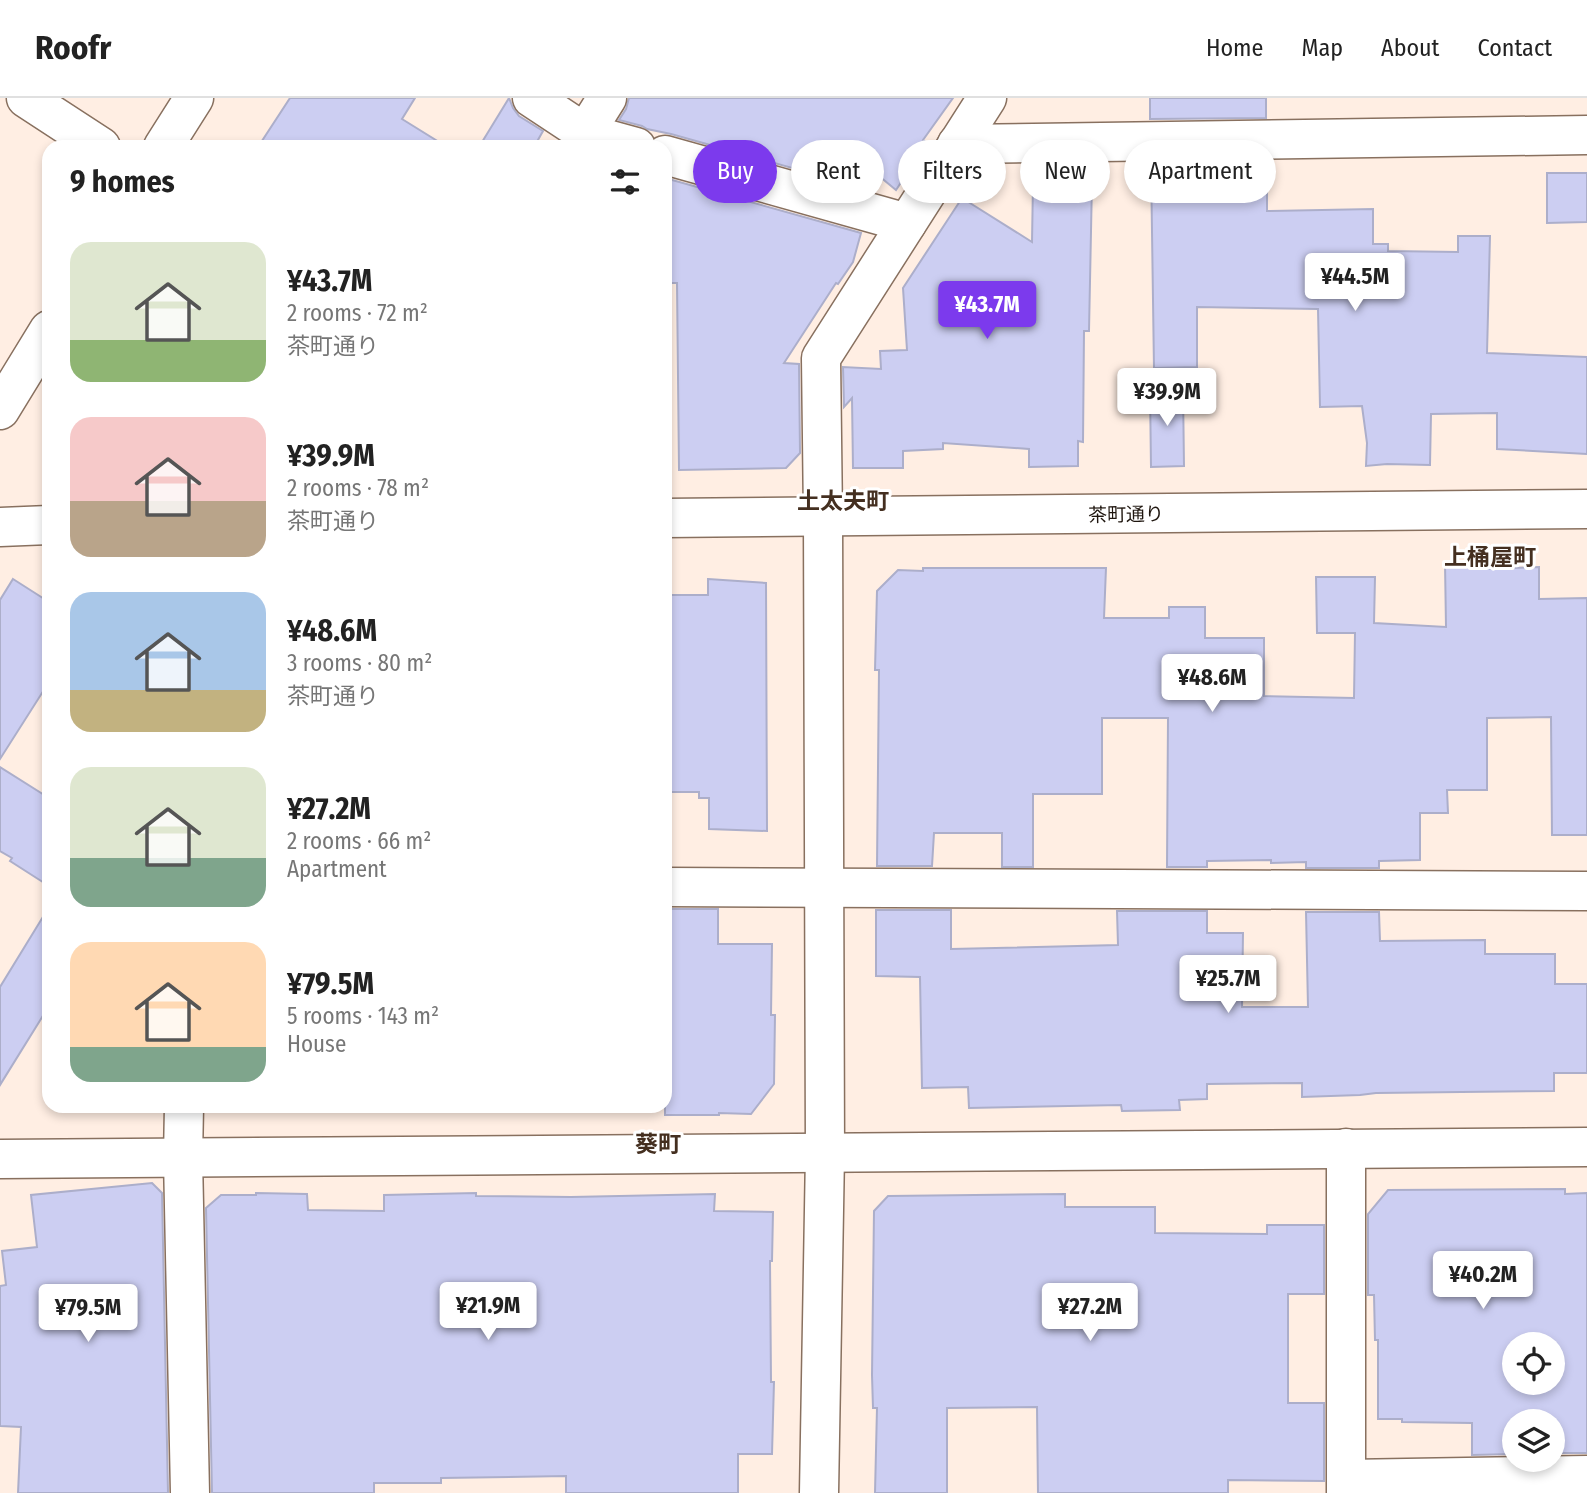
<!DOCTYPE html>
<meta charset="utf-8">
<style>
:root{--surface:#fff;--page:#f6f6f6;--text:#222;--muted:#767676;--line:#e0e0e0;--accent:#7c3aed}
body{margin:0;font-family:"Fira Sans Condensed","Noto Sans JP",sans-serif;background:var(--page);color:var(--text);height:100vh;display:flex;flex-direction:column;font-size:26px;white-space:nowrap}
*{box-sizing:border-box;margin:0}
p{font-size:23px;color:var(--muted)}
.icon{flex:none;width:38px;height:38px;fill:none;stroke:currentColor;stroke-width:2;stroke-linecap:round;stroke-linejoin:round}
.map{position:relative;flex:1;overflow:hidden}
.sheet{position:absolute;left:42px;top:42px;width:630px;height:973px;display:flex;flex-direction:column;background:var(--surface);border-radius:21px;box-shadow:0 4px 10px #0003}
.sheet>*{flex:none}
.hud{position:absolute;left:693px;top:42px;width:665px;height:63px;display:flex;gap:14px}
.tools{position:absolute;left:1502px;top:1234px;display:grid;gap:14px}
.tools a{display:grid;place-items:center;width:63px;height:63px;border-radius:50%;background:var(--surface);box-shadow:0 4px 10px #0003;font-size:35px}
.price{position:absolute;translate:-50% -60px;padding:0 16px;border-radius:7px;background:#fff;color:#222;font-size:23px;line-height:46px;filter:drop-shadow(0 2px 4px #0008)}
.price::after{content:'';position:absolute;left:50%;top:42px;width:21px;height:16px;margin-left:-10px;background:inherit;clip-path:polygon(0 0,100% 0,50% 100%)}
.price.current{background:var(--accent);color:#fff}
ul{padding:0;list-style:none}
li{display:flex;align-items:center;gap:21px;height:175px;padding:0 28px}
li span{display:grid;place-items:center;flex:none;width:196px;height:140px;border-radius:21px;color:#555}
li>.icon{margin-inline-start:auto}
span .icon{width:84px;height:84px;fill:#fffc;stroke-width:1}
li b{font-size:30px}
h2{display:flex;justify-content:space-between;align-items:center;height:84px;padding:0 28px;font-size:30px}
.chip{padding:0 24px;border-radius:32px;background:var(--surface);box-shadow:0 4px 10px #0003;font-size:24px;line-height:63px}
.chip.current{background:var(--accent);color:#fff}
header{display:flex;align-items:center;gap:42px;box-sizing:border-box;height:98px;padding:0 35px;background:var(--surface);border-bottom:2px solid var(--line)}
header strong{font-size:33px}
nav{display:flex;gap:38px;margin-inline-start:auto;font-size:24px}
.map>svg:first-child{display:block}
.building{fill:#cccef2;stroke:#acaeca;stroke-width:2;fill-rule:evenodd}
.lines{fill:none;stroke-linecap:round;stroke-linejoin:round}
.minor-casing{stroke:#88705f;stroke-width:41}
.major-casing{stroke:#88705f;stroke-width:41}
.minor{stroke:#fff;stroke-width:38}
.major{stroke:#fff;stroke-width:38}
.labels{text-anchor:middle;stroke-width:6;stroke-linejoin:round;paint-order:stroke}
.street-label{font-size:19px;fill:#1f160f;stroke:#fff}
.quarter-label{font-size:23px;font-weight:bold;fill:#442f20;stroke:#fff}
</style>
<header>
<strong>Roofr</strong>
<nav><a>Home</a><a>Map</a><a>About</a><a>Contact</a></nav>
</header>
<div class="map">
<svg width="1587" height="1395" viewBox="0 0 1587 1395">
<rect width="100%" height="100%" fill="#ffeee3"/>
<g class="building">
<polygon points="290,0 415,0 402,21 447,49 258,49"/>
<polygon points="509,0 513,10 519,18 543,33 534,49 479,49"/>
<polygon points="629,0 953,0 923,42 927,45 896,92 879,78 874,93 671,36 647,31 642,28 619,22 626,11"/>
<polygon points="1150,0 1266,0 1266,20 1150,21"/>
<polygon points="1267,63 1267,113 1373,111 1373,146 1388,146 1388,153 1458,154 1458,138 1490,138 1487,255 1587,259 1587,356 1497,351 1497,315 1431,316 1430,367 1387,366 1366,368 1367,345 1362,308 1320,309 1318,211 1197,209 1197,269 1154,270 1151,65"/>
<polygon points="1547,75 1587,75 1587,124 1547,125"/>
<polygon points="665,80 861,135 853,164 838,186 836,185 784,265 799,266 800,355 786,370 679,372 677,185 665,185"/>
<polygon points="1092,84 1089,233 1084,233 1083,344 1078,343 1078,368 1029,369 1029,351 943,345 943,351 903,353 903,370 853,370 852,300 844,309 843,269 881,271 880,253 907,252 903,190 962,100 1032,144 1033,85"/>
<polygon points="1150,292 1183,292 1184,368 1151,369"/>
<polygon points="1445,465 1486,466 1486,471 1539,469 1539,501 1587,500 1587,737 1552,737 1551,619 1487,620 1487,692 1447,692 1448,715 1420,715 1420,762 1379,763 1379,770 1306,770 1306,764 1271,765 1271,762 1207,763 1207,769 1167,769 1168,620 1102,620 1102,696 1033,696 1033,769 1002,769 1002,735 934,735 932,768 877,768 879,572 875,572 877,493 898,472 923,473 923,470 1106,470 1104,520 1169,520 1169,509 1205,509 1205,540 1264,540 1264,598 1354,600 1355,535 1317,535 1316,479 1375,479 1374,525 1446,529"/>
<polygon points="13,481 49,504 49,584 0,661 0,502"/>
<polygon points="708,481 766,485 767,733 709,731 709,700 699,700 699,694 665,694 665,497 708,497"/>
<polygon points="0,669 49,700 49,788 10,763 12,760 0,753"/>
<polygon points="49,809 49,908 0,987 0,889"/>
<polygon points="665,811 718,811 718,846 772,846 771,917 775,917 774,986 751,1016 719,1015 719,1017 665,1017"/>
<polygon points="876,812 951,812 951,851 1118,847 1117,813 1207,813 1207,835 1243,835 1242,909 1308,909 1306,814 1379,814 1380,843 1485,842 1485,856 1555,856 1555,886 1587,886 1587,975 1554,975 1554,993 1376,995 1360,997 1302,999 1302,985 1207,986 1207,1001 1179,1002 1180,1012 1122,1013 1121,1007 969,1010 968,989 922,990 920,879 876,878"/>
<polygon points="152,1085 162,1095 168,1395 18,1395 21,1329 0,1328 0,1188 6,1187 2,1153 37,1149 31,1097"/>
<path d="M1565,1091V1096L1587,1095V1355H1552V1323H1514V1356L1472,1357V1325L1402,1324V1321H1378V1242H1375L1374,1197H1368V1116L1388,1092ZM1514,1246H1552V1284H1514Z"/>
<polygon points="256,1095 307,1096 308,1112 384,1113 384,1097 476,1095 476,1098 571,1099 715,1096 714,1113 773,1114 772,1163 770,1163 771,1284 774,1284 772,1356 738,1356 738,1395 566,1395 566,1378 441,1380 441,1385 374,1385 374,1395 212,1395 206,1110 221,1097 256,1097"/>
<polygon points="1065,1096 1065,1109 1155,1109 1155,1135 1267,1136 1267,1127 1324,1127 1324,1196 1288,1196 1288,1305 1324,1305 1324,1383 1228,1382 1228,1395 1038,1395 1037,1309 947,1310 947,1395 875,1395 877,1310 873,1310 872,1277 874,1113 888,1098"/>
</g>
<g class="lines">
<defs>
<g id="minor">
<polyline points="26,0 101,49"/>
<polyline points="532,0 585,35 636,49"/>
<polyline points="585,35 607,0"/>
<polyline points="957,46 1587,37"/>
<polyline points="665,57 907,125"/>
<polyline points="665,420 1587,411"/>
<polyline points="0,429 49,427"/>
<polyline points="665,789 1587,793"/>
<polyline points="184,1008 183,1060 190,1395"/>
<polyline points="1346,1050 1346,1395"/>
<polyline points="0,1061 1587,1049"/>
<polyline points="1347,1381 1587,1377"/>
<polyline points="819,1395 825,1055 823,419 821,260 987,0"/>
</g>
<g id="major">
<polyline points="163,49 194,0"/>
<polyline points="0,312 49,232"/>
</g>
</defs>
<use href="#minor" class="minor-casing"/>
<use href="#major" class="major-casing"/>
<use href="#minor" class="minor"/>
<use href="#major" class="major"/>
</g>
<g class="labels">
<g class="street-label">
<text transform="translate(1126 416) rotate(-1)" y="7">茶町通り</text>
</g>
<g class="quarter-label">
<text x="843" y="411">土太夫町</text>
<text x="1490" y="467">上桶屋町</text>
<text x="658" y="1054">葵町</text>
</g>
</g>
</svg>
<div class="tools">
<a><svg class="icon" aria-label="locate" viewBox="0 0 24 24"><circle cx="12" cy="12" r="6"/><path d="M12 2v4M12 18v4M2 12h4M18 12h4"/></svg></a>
<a><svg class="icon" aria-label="layers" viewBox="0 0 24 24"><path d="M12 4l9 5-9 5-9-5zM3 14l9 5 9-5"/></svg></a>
</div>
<b class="price" style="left:1355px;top:215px">¥44.5M</b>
<b class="price current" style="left:987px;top:243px">¥43.7M</b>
<b class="price" style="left:1167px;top:330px">¥39.9M</b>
<b class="price" style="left:1212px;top:616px">¥48.6M</b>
<b class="price" style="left:1228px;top:917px">¥25.7M</b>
<b class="price" style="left:1483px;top:1213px">¥40.2M</b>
<b class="price" style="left:488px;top:1244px">¥21.9M</b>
<b class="price" style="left:1090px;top:1245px">¥27.2M</b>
<b class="price" style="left:88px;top:1246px">¥79.5M</b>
<div class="hud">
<a class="chip current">Buy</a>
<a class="chip">Rent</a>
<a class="chip">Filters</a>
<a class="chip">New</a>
<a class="chip">Apartment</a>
</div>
<section class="sheet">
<h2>9 homes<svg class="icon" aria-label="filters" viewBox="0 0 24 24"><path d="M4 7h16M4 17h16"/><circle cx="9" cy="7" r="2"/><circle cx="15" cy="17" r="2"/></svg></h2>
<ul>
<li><span style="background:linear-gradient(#dfe7d0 70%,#8fb573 0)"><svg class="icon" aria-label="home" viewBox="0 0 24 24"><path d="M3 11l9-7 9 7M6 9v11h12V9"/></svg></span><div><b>¥43.7M</b><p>2 rooms · 72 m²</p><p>茶町通り</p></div></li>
<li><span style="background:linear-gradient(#f6c9c9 60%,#b9a48a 0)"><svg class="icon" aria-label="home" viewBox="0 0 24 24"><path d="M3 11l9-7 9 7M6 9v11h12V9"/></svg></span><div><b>¥39.9M</b><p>2 rooms · 78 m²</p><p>茶町通り</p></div></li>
<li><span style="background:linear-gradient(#a9c7e8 70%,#c2b280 0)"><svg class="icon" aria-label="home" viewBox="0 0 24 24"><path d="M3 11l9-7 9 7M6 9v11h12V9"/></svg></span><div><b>¥48.6M</b><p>3 rooms · 80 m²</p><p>茶町通り</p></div></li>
<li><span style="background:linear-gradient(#dfe7d0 65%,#7fa58c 0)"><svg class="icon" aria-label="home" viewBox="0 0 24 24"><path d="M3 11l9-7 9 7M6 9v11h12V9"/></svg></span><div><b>¥27.2M</b><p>2 rooms · 66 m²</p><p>Apartment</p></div></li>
<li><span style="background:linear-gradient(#ffd9b3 75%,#7fa58c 0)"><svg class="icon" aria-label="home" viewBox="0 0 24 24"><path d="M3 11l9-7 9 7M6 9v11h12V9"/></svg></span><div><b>¥79.5M</b><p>5 rooms · 143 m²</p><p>House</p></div></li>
</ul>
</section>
</div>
